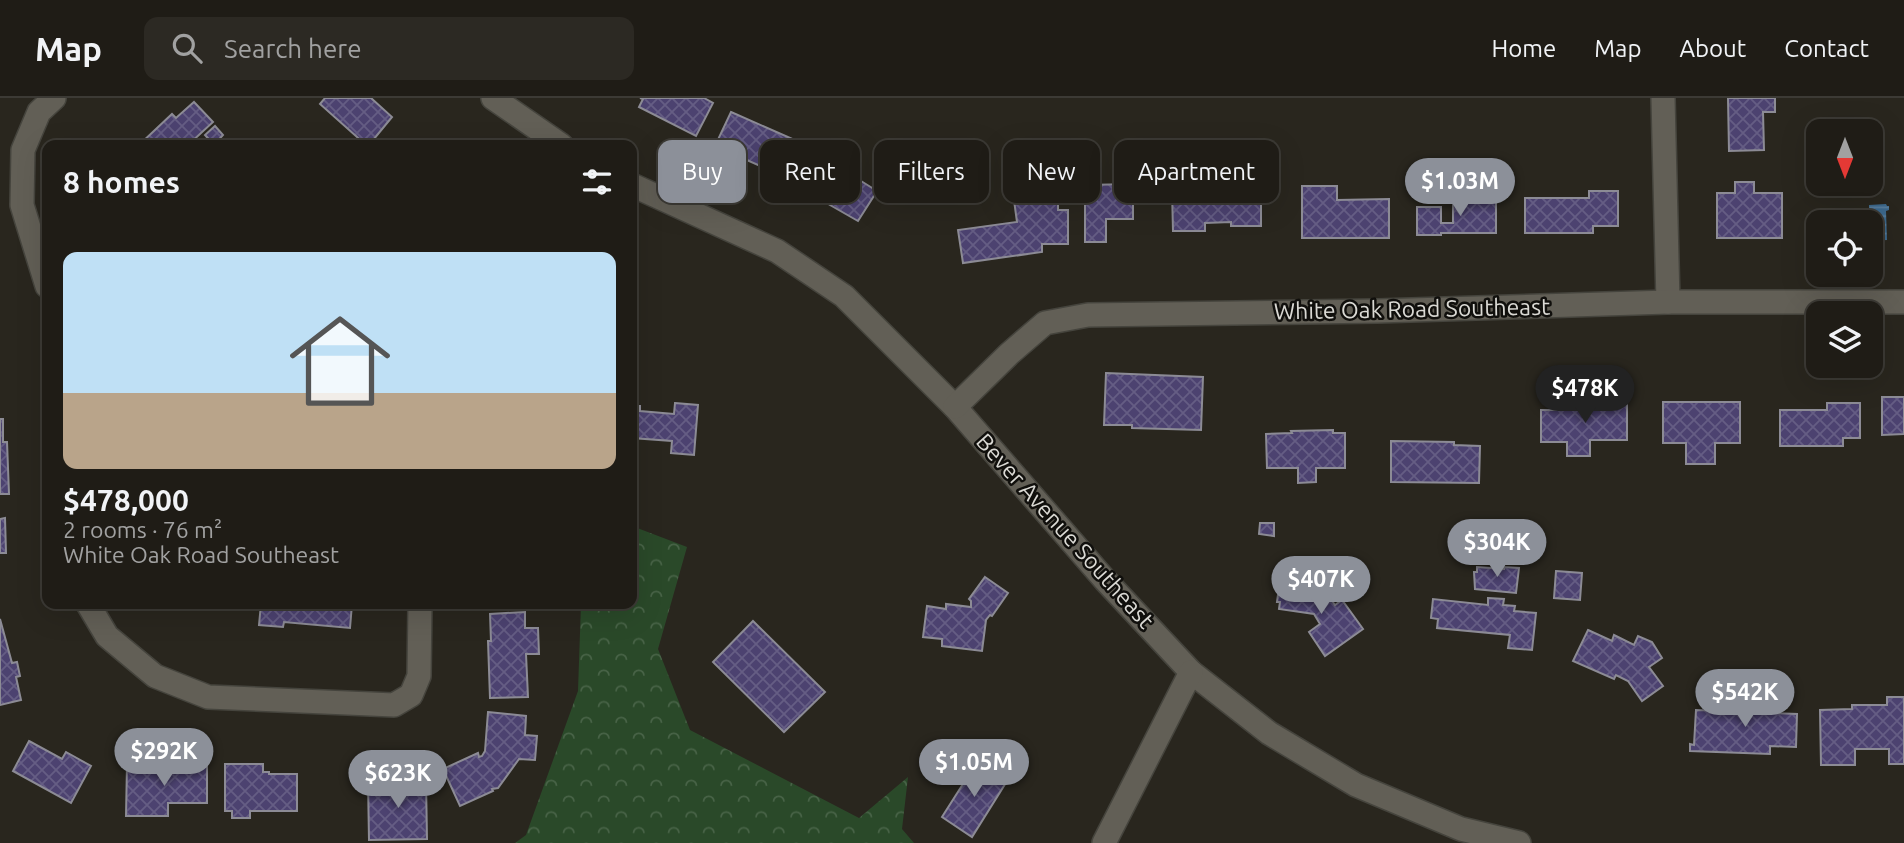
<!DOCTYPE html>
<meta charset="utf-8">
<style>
:root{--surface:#1f1c16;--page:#2c2923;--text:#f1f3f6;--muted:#a1a1a1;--line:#3c3a35;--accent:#8c9099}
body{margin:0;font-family:Ubuntu,sans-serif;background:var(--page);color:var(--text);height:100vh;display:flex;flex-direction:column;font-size:26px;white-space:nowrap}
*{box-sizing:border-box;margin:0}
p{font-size:23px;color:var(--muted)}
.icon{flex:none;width:38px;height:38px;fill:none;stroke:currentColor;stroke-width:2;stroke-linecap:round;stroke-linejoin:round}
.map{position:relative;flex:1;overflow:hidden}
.sheet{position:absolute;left:42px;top:42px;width:595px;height:469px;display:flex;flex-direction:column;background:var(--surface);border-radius:14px;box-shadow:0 7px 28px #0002,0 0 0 2px var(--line)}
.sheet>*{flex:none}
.hud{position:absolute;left:658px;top:42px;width:665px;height:63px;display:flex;gap:14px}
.needle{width:46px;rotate:180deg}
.controls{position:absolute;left:1806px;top:21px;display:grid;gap:14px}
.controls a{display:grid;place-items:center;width:77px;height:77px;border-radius:14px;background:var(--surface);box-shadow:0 7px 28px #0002,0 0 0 2px var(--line);font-size:35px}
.price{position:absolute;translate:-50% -60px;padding:0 16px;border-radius:24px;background:var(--accent);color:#fff;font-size:23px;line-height:46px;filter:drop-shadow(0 2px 4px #0008)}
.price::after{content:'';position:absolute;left:50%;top:42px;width:21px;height:16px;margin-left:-10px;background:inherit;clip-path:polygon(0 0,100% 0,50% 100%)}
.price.current{background:#222;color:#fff}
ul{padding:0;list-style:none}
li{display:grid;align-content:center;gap:14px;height:371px;padding:0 21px}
li span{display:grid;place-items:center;height:217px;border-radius:14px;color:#555}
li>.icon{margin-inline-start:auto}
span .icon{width:126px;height:126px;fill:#fffc;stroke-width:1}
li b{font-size:30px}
h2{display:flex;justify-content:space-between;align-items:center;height:84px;padding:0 21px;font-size:30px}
.pill{padding:0 24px;border-radius:14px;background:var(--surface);box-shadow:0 7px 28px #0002,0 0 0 2px var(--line);font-size:24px;line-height:63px}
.pill.current{background:var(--accent);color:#fff}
header{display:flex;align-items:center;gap:42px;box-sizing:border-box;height:98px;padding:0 35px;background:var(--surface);border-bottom:2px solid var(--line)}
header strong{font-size:33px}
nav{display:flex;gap:38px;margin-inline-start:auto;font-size:24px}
.search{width:490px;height:63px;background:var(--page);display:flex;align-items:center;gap:18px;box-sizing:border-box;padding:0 24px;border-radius:14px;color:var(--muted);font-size:26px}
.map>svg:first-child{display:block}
.forest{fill:url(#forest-crowns)}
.water{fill:url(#water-rules)}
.building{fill:url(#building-cross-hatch);stroke:#8c8b95;stroke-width:2}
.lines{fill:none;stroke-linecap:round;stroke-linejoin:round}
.street-casing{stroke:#45443d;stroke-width:26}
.street{stroke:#625f56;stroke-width:23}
.labels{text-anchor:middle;stroke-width:5;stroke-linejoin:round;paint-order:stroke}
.street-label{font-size:23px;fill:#dad9d4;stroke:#100f0c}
</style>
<header>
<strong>Map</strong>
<div class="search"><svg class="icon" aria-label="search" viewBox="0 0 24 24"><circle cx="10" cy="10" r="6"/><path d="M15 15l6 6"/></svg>Search here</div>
<nav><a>Home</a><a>Map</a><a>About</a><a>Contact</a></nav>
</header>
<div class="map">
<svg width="1904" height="745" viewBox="0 0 1904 745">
<defs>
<pattern id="forest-crowns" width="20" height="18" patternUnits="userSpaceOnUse" patternTransform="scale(1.75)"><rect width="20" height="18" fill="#2a4929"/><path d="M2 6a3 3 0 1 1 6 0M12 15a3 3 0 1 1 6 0" fill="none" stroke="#486347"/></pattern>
<pattern id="water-rules" width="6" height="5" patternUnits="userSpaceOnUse" patternTransform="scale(1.75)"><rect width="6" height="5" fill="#3c688c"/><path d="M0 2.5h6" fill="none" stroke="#587d9b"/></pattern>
<pattern id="building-cross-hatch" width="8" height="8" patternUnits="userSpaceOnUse" patternTransform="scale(1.75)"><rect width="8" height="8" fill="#4c4270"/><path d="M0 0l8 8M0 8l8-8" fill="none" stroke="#655d84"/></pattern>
</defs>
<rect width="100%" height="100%" fill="#29261e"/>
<polygon class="forest" points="632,428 687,449 658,551 690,632 859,720 908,679 902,731 914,745 515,745 526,737 578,593 581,506 632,506"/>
<polygon class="water" points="1886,106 1887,108 1889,108 1889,112 1886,113 1887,142 1871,143 1869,107"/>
<g class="building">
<polygon points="325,0 371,0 392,19 369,47 366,47 320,6"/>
<polygon points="640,0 704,0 713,5 696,38 639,9 643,1"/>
<polygon points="1728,0 1775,0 1775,14 1763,14 1764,52 1729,53"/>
<polygon points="194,4 213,24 188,47 139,47 172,16 176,20"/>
<polygon points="731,14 813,50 800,78 777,68 774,74 715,48"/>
<polygon points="215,28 223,37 214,47 205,37"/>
<polygon points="829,63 877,93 858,123 809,95"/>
<polygon points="1230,82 1261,82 1261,128 1231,128 1231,124 1205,125 1205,133 1173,133 1172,93 1230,92"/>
<polygon points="1035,83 1058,83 1058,112 1068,112 1068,146 1042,146 1042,154 963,165 958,132 1017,124 1014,102 1034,99"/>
<polygon points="1735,84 1754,84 1754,95 1782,95 1782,140 1717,140 1717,95 1735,95"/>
<polygon points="1133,86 1133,121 1106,121 1106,144 1085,144 1085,87"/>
<polygon points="1302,88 1337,88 1337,102 1389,101 1389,140 1302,140"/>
<polygon points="1589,93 1618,93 1618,128 1593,128 1593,135 1525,135 1525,100 1589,100"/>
<polygon points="1453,99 1496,100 1496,135 1441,135 1441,137 1417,137 1417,109 1441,109 1441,125 1453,125"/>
<polygon points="1106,275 1203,279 1201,332 1132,330 1132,327 1104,327"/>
<polygon points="1882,299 1904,299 1904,336 1882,337"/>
<polygon points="1663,304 1740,304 1740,345 1715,345 1715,366 1686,366 1686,345 1663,345"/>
<polygon points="675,305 698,307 694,357 671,355 672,343 632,340 632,308 640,308 640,313 674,316"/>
<polygon points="1568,305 1627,305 1627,342 1590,342 1590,358 1567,358 1567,344 1541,344 1541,312 1568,312"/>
<polygon points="1827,305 1860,305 1860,340 1843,340 1843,348 1780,348 1780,312 1827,312"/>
<polygon points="0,321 3,321 3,344 7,344 9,396 0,396"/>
<polygon points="1333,332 1333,335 1345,335 1345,370 1316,370 1316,384 1298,385 1298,370 1267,370 1266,336 1292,335 1291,333"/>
<polygon points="1391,343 1454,344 1454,347 1480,348 1479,385 1391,384"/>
<polygon points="5,420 6,455 0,455 0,421"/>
<polygon points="1260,425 1274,425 1274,438 1259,436"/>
<polygon points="1477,469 1504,471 1504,469 1519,470 1516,495 1475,491 1474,474 1477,474"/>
<polygon points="1556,473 1582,475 1580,502 1554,500"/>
<polygon points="985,479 1008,495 992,518 990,517 986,522 982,553 942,548 942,541 923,539 927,508 946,511 946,506 971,509 971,503 969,501"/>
<polygon points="1283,487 1320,493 1326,502 1330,500 1335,507 1342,502 1363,531 1325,558 1309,534 1320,526 1314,516 1279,511 1280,504 1277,504 1279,489 1282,489"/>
<polygon points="1488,500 1504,501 1503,507 1515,508 1514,513 1536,515 1532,552 1508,550 1510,537 1437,530 1438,521 1431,520 1433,501 1488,507"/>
<polygon points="261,506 352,506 350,530 284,524 283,529 259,527"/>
<polygon points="525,514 525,530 538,530 539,556 526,556 528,599 490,600 488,543 491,543 490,516"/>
<polygon points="0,521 12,565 17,564 20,578 16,579 21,602 0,607"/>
<polygon points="753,523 825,594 784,634 713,564"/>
<polygon points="1588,532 1612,543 1614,537 1634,547 1638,538 1652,544 1662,560 1649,569 1663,588 1642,603 1628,583 1616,577 1614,581 1573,563"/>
<polygon points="1754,594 1776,595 1775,615 1797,616 1796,649 1770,648 1770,656 1690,653 1690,646 1694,647 1696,612 1753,614"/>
<polygon points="1887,599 1904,599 1904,666 1889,666 1889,651 1855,651 1855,667 1821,667 1820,612 1852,611 1852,607 1887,607"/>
<polygon points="488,614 526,618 525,637 537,638 535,662 519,661 498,690 492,691 493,693 460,708 443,671 478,655 479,659 482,658 485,653"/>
<polygon points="29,643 62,661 66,654 91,668 71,705 13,673"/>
<polygon points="977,664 1007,683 972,739 942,719"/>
<polygon points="225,666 263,666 263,674 269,674 269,676 297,676 297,713 250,713 250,720 232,720 232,713 225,713"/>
<polygon points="127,667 207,667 207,705 168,705 168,718 126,718"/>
<polygon points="426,683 427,741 369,742 368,684"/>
</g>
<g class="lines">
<defs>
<g id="street">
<polyline points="493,0 561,47"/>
<polyline points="1663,0 1668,204"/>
<polyline points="632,87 777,153 844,198 955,309 1105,482 1191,574 1269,635 1356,687 1461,731 1519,745"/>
<polyline points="47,188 22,107 23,52 39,14 54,0"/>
<polyline points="955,309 1009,256 1045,225 1088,217 1378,213 1668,204 1904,204"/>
<polyline points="88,506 107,538 155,578 208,599 394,607 411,597 419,578 420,506"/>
<polyline points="1104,745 1191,574"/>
</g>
</defs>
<use href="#street" class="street-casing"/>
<use href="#street" class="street"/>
</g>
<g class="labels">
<g class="street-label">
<text transform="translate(1412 211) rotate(-1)" y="8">White Oak Road Southeast</text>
<text transform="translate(1065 433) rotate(48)" y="8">Bever Avenue Southeast</text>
</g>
</g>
</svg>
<div class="controls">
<a><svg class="needle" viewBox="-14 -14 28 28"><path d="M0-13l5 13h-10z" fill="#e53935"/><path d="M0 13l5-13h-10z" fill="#a1a1a1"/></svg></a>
<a><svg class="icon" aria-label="locate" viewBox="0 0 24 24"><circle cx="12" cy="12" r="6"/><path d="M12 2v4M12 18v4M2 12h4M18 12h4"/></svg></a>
<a><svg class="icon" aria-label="layers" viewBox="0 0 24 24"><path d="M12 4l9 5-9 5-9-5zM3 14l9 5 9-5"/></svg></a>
</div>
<b class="price" style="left:1460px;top:120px">$1.03M</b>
<b class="price current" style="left:1585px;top:327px">$478K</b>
<b class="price" style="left:1497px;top:481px">$304K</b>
<b class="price" style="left:1321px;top:518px">$407K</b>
<b class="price" style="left:1745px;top:631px">$542K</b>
<b class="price" style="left:164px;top:690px">$292K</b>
<b class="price" style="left:974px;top:701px">$1.05M</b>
<b class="price" style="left:398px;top:712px">$623K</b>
<div class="hud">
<a class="pill current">Buy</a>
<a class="pill">Rent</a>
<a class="pill">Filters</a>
<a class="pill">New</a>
<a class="pill">Apartment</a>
</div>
<section class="sheet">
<h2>8 homes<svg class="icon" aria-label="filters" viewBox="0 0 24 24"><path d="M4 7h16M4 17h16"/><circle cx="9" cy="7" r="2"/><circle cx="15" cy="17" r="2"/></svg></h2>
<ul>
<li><span style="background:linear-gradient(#bfe0f5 65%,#b9a48a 0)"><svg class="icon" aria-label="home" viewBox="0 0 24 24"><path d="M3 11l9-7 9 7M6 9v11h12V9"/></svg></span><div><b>$478,000</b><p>2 rooms · 76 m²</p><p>White Oak Road Southeast</p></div></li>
</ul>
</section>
</div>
